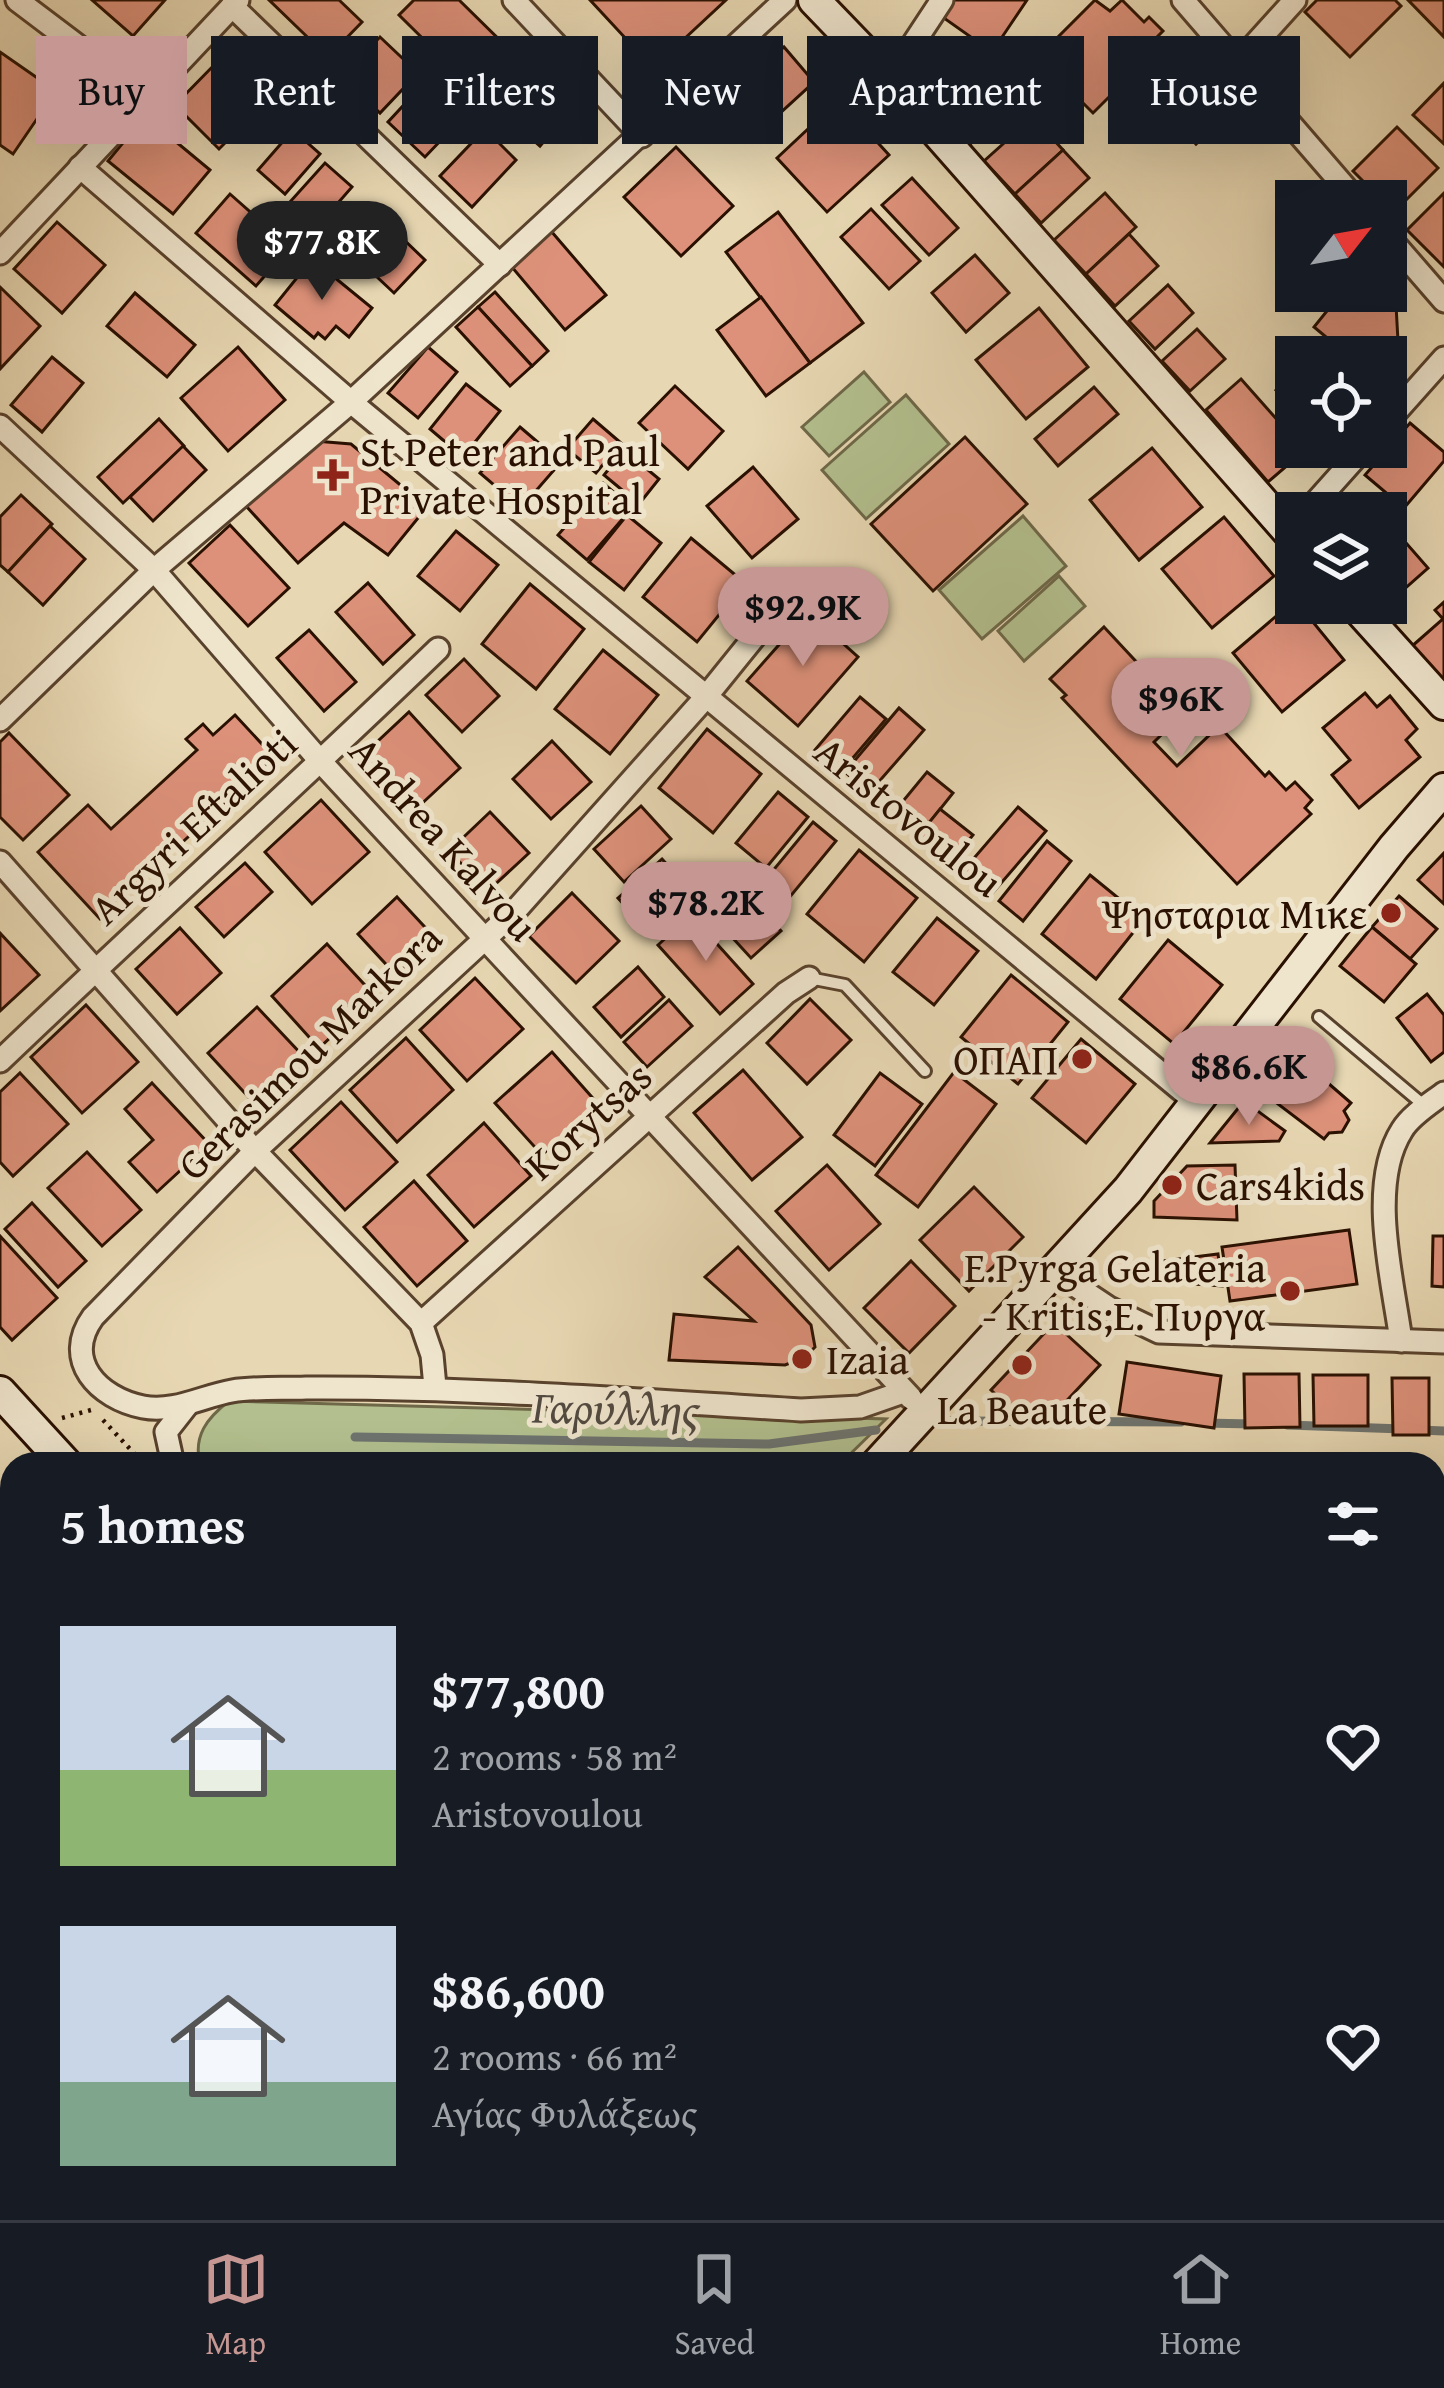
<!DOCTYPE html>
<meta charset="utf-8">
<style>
:root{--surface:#171b24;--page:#242831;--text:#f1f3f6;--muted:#9ea1a6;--line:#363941;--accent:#c59692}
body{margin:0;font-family:"Gentium Book Plus",serif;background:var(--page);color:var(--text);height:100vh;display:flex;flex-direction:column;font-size:45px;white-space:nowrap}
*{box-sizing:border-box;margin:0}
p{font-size:39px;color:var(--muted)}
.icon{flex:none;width:66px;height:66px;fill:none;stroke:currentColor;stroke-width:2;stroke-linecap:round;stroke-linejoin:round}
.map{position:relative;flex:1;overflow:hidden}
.drawer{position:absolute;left:0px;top:1452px;width:1446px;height:768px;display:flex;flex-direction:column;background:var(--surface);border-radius:36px 36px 0 0;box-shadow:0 12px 48px #0002}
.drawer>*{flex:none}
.guide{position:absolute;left:36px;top:36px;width:1374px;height:108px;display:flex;gap:24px}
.needle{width:78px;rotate:59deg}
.buttons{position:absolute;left:1275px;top:180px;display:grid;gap:24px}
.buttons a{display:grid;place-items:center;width:132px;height:132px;border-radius:0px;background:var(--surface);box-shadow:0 12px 48px #0002;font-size:60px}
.price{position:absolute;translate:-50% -102px;padding:0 27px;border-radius:42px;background:var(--accent);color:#111;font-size:39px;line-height:78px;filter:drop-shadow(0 3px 6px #0008)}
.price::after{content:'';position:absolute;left:50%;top:72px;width:36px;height:27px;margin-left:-18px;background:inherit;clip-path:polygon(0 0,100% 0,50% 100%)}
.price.current{background:#222;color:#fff}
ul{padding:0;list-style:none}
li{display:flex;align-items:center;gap:36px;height:300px;padding:0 60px}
li span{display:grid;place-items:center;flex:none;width:336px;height:240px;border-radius:0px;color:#555}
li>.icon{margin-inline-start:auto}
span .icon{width:144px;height:144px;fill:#fffc;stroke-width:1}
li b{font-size:51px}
h2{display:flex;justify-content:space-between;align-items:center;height:144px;padding:0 60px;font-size:51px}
.tag{padding:0 42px;border-radius:0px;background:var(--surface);box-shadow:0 12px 48px #0002;font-size:42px;line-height:108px}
.tag.current{background:var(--accent);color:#111}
.menu{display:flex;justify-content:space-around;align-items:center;height:168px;border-top:3px solid var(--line);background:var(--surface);font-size:33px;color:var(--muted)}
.menu a{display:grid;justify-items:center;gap:6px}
.menu .current{color:var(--accent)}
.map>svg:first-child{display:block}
.green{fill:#b3bf8e;stroke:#6e6848;stroke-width:3}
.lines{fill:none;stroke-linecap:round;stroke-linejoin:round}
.stream{stroke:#6f746f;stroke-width:9}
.building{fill:#dd917a;stroke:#2a1001;stroke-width:3}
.lane-casing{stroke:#59422d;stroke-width:16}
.street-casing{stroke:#59422d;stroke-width:27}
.secondary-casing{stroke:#2a1001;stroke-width:36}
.path{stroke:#2a1001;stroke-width:4.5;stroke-dasharray:3 6;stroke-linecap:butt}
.lane{stroke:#efe5cd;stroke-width:10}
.street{stroke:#efe5cd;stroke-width:21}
.secondary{stroke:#efe5cd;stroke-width:30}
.poi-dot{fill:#8f2418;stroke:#efe5cd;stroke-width:4.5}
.labels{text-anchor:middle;stroke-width:10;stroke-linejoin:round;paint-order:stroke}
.poi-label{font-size:42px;fill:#2a1001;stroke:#efe5cd;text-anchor:start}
.street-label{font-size:42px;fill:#2a1001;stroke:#efe5cd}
.water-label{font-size:45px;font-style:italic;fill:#524a41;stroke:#efe5cd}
</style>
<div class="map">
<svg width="1444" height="2220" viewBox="0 0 1444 2220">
<rect width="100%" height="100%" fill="#e7d7b2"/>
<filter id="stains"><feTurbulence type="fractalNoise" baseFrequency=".00167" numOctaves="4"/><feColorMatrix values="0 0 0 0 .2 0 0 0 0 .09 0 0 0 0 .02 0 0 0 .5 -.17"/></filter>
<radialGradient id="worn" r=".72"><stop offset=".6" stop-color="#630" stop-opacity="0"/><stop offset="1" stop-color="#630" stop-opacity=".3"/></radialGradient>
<g class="green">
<polygon points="864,372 890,402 829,456 802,427"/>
<polygon points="906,395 949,444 866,519 822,470"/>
<polygon points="1023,516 1066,566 982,639 939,590"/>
<polygon points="1059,576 1085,606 1024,661 998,631"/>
<path d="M229,1401L886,1419L840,1464H200C193,1436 207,1418 229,1401Z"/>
<polygon points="1434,1625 1444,1629 1444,2052 1434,2061"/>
<polygon points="930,2208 1281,2208 1268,2220 941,2220"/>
</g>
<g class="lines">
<g class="stream">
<polyline points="948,1421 1181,1422"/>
<polyline points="1204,1423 1253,1424"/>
<polyline points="1287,1425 1403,1429"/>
<polyline points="1419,1430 1444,1431"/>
<polyline points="355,1437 769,1444 876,1430"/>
</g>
</g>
<g class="building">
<polygon points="92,0 165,0 133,36"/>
<polygon points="269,0 339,0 362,22 328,57"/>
<polygon points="414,0 459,0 514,54 477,92 399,15"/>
<polygon points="590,0 726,0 653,68"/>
<polygon points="952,0 1027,0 992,52 941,16"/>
<polygon points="1095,0 1110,11 1122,0 1144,22 1149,17 1163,31 1123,71 1129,77 1093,113 1065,85 1076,74 1070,68 1053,85 1031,64"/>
<polygon points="1317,0 1395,0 1401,6 1350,57 1305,12"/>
<polygon points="1408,0 1444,0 1444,37"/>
<polygon points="380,37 418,73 380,113 342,76"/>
<polygon points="932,40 972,83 940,113 901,69"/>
<polygon points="762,44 774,56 784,47 814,82 779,114 737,66"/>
<polygon points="0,52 56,91 13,154 0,145"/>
<polygon points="217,62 262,106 219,149 175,105"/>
<polygon points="1192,68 1231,111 1196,144 1156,101"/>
<polygon points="534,71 574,106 540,146 499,110"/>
<polygon points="734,72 774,114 750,137 710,95"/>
<polygon points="980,75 1010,107 968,146 939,114"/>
<polygon points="427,80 464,116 425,157 388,122"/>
<polygon points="1444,83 1444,144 1413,115"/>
<polygon points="839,100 889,155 827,212 777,158"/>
<polygon points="145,116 210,170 173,214 108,161"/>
<polygon points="1033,117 1063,150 1015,194 984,161"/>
<polygon points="1397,127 1438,168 1394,212 1353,171"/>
<polygon points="485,129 516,160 472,207 440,176"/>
<polygon points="293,130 320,154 285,194 258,170"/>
<polygon points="676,147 733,206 681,256 624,197"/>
<polygon points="1063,150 1089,178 1041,223 1015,194"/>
<polygon points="325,163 352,187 317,227 289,203"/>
<polygon points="912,178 958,228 929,255 882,205"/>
<polygon points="1105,193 1136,227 1086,274 1054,240"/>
<polygon points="1444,193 1444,267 1407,230"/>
<polygon points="230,194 290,247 256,286 196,233"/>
<polygon points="871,209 920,261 889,289 841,237"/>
<polygon points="375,212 425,260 394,293 343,245"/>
<polygon points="778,212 863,323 810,363 726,252"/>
<polygon points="57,222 105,265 62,313 14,269"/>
<polygon points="551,231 606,295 565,330 511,266"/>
<polygon points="1129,234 1158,266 1115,306 1086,274"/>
<polygon points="975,255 1009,293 966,332 932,293"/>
<polygon points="312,259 372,308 349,337 336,326 325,339 318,333 314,338 275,305"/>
<polygon points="1168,285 1193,313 1155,349 1129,321"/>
<polygon points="0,287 40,326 0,369"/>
<polygon points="1343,291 1379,291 1396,305 1398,341 1385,357 1350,357 1314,327"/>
<polygon points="495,292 548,351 532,366 478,307"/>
<polygon points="135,293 195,345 167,377 107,326"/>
<polygon points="761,297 810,363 766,396 717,330"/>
<polygon points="478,307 532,366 510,386 456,327"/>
<polygon points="1039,308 1088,367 1026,419 976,360"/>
<polygon points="1197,329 1225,359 1190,391 1162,361"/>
<polygon points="238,347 285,400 228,451 181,398"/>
<polygon points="428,347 457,372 418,418 388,393"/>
<polygon points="52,357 83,383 42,432 11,405"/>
<polygon points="1296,366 1296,407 1276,390"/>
<polygon points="1241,379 1296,441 1296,447 1304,451 1268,482 1206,410"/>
<polygon points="466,384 500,411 463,457 430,429"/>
<polygon points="675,386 723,431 688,469 639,423"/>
<polygon points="1094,387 1118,414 1058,466 1035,439"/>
<polygon points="159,419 184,446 123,503 98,477"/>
<polygon points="593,419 621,443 596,473 567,449"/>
<polygon points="1410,423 1444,452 1444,461 1404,508 1365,475"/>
<polygon points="520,427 561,462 521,508 480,473"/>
<polygon points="965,437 1027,504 933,591 871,524"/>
<polygon points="315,441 351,444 427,507 388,555 344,523 298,563 246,506"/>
<polygon points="183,446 206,470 153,521 130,497"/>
<polygon points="1152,448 1202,507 1139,560 1090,500"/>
<polygon points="624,450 659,479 639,504 604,475"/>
<polygon points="753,467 798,519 752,558 707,506"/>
<polygon points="603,483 632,508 587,560 558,535"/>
<polygon points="21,495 52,524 8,572 0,565 0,517"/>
<polygon points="627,515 661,543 624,590 589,562"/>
<polygon points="1224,517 1274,576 1212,628 1162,569"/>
<polygon points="1386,520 1428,568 1384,607 1380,603 1386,603"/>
<polygon points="230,525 289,588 248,626 189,563"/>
<polygon points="50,526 85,559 43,605 8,572"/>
<polygon points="456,531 498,565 460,611 418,576"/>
<polygon points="691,538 745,583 697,642 643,597"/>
<polygon points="368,583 414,635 383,664 336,612"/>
<polygon points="530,584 584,629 536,689 482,644"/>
<polygon points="1295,600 1344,660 1282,712 1233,653"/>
<polygon points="1444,602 1444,679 1441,682 1411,647 1443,619 1435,610"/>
<polygon points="808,612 858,657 798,726 747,681"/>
<polygon points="1104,627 1184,713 1154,742 1177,766 1219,726 1265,776 1269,772 1286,790 1295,782 1312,800 1305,808 1311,814 1237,884 1062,698 1066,695 1050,679"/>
<polygon points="309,630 356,682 324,711 277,658"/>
<polygon points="603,650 658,695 610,754 555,709"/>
<polygon points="464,659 499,696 462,732 426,695"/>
<polygon points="1365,693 1377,707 1390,696 1417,729 1406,740 1420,757 1359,808 1332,775 1350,760 1323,728"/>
<polygon points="860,697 886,719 840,773 814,751"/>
<polygon points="899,708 924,730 869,793 845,772"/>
<polygon points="409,712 460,768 415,810 363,755"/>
<polygon points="235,715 274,757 100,919 38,852 88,805 111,829 197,750 186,739 203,724 213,735"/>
<polygon points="707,729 761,774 713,833 659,788"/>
<polygon points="9,733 69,795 23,840 0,817 0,742"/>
<polygon points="552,741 591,782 551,819 513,779"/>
<polygon points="927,772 953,793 926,827 899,806"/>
<polygon points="778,792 808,817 766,868 736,843"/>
<polygon points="321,800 369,852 312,904 265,852"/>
<polygon points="641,806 671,839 624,882 594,849"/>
<polygon points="1018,807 1046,831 990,896 962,872"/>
<polygon points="940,809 973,835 952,861 919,835"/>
<polygon points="490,812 529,853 488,891 449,851"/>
<polygon points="813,822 836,841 789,898 766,879"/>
<polygon points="1047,841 1071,861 1023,921 999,901"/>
<polygon points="859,850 917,898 864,962 807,914"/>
<polygon points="1444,853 1444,904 1418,880"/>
<polygon points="662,859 690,890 646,929 618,898"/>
<polygon points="245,863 272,892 224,937 196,907"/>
<polygon points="728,873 781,931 751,958 698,900"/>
<polygon points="1090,875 1144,919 1096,979 1042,934"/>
<polygon points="572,893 619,941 576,983 529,936"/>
<polygon points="1399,896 1437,929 1410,959 1372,927"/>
<polygon points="397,897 435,938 396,975 358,934"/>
<polygon points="691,915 753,984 720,1014 658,945"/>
<polygon points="937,918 978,951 934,1005 893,972"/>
<polygon points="1372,927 1416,964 1384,1002 1340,966"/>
<polygon points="180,928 221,973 177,1014 136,969"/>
<polygon points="0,933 39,975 0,1011"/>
<polygon points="1168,940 1222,985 1174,1044 1120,999"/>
<polygon points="327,944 375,996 319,1048 272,996"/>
<polygon points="638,967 664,997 621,1037 594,1007"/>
<polygon points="1011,975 1068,1022 1018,1084 961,1037"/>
<polygon points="475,978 523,1029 467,1081 420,1030"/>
<polygon points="1427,994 1444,1015 1444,1052 1431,1062 1397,1018"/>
<polygon points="810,999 851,1040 807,1084 767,1043"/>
<polygon points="669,1000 692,1026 647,1067 624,1042"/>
<polygon points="86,1005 138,1062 82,1113 31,1057"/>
<polygon points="257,1007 303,1056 253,1102 208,1053"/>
<polygon points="406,1038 453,1090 397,1142 350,1090"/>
<polygon points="1081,1039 1135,1084 1086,1143 1032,1098"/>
<polygon points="552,1052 598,1104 542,1155 495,1103"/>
<polygon points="1280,1063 1296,1075 1305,1063 1351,1103 1344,1111 1349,1120 1342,1132 1329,1133 1324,1139 1274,1101 1276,1098 1262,1086"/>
<polygon points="743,1070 802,1137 752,1180 694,1113"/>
<polygon points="954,1072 996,1104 918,1207 876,1175"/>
<polygon points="20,1073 68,1124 13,1176 0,1162 0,1092"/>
<polygon points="880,1073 922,1104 875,1166 834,1135"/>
<polygon points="152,1083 209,1144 157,1192 129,1162 153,1140 125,1109"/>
<polygon points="1244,1101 1285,1131 1279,1141 1210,1143"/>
<polygon points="341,1102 397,1162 345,1210 290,1150"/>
<polygon points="484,1123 531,1176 474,1227 428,1175"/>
<polygon points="87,1152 141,1210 102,1246 48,1188"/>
<polygon points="827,1165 880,1224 829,1270 776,1211"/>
<polygon points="1235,1165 1237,1220 1154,1217 1154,1201 1187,1166"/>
<polygon points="414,1181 467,1241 417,1286 364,1227"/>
<polygon points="974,1187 1023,1237 969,1291 920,1240"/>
<polygon points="32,1203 86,1261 58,1287 5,1229"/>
<polygon points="1349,1230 1357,1284 1230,1301 1222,1247"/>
<polygon points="0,1236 57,1298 12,1340 0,1327"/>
<polygon points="1433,1236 1444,1236 1444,1287 1432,1286"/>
<polygon points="738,1247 811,1325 815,1347 804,1358 785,1365 669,1360 674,1314 754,1321 705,1277"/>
<polygon points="1218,1254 1222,1286 1162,1282 1153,1272 1154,1262"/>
<polygon points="911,1261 955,1306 909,1353 864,1308"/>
<polygon points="1054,1323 1100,1365 1057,1411 1013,1411 991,1390"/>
<polygon points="1127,1362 1221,1376 1214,1428 1119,1414"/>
<polygon points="1244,1374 1299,1374 1300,1427 1245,1428"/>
<polygon points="1313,1375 1368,1375 1368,1426 1314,1426"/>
<polygon points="1392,1378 1429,1378 1429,1435 1393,1435"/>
<polygon points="0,1547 12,1548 12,1594 0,1579"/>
<polygon points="12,1661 12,1695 0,1704 0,1670"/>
<polygon points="0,1832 12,1848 12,1887 0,1896"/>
<polygon points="123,2208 168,2208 178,2220 119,2220 114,2214"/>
<polygon points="204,2208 260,2208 244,2220 213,2220"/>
<polygon points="590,2208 641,2208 652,2220 594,2220 586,2211"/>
</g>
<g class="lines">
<defs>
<g id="lane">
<polyline points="809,978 845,985 925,1071"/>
<polyline points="1319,1017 1426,1107"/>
<polyline points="1434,2104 1444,2095"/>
<polyline points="918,2208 928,2220"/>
<polyline points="1328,2208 1339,2220"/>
<polyline points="696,2220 706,2208"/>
<polyline points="1305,2220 1318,2208"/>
</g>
<g id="street">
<polyline points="17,0 144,96"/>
<polyline points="514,0 642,136"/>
<polyline points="1183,0 1357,201"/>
<polyline points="232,6 500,265"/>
<polyline points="1238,63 1295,0"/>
<polyline points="890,79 942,0"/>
<polyline points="80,167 351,402 1197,1103"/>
<polyline points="1386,234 1444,301"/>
<polyline points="0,253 238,0"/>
<polyline points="1386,423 1444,358"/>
<polyline points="0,426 154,570 321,762 911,1398"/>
<polyline points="1306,513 1365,447"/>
<path d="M777,609L705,698L515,911L255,1151L93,1317C62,1360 98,1398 143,1407C174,1413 203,1396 232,1391C256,1387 282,1389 306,1388C471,1387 636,1400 801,1410L860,1407L903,1392"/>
<polyline points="0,720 154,570 351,402 785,0"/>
<polyline points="0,862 255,1151 421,1323 432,1355 435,1387"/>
<path d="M0,1061C145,922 294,788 438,649"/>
<polyline points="1055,1272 1109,1308 1159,1332 1444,1342"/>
<polyline points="421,1323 786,993 809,978"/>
<path d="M1401,1341C1393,1280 1367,1185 1402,1130C1411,1115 1431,1103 1444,1093"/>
<polyline points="173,1464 166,1432 188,1404"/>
<polyline points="0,1530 12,1529"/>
<polyline points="1434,1554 1444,1556"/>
<polyline points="0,1775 12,1791"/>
<polyline points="0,1939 12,1930"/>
<polyline points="0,2159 12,2174"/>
</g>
<g id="secondary">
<polyline points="814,0 890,79 1296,540"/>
<polyline points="1353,603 1444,704"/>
<polyline points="0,1392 66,1464"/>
<polyline points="877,1464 1128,1190 1394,847 1444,789"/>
<polyline points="724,2208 735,2220"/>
<polyline points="758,2208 768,2220"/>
<polyline points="53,2220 70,2208"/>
<polyline points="438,2220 444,2208"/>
</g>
</defs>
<use href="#lane" class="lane-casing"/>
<use href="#street" class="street-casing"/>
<use href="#secondary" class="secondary-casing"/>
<g class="path">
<polyline points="62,1418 91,1410"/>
<polyline points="103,1420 144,1464"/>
<polyline points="266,1464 374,1455 522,1464"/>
<polyline points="880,2208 892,2220"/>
</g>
<use href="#lane" class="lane"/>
<use href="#street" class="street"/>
<use href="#secondary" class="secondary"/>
</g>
<g class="poi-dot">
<path d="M327 457h12v12h12v12h-12v12h-12v-12h-12v-12h12z"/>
<circle cx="1391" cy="913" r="12"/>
<circle cx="1082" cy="1059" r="12"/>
<circle cx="1172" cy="1185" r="12"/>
<circle cx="1290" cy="1291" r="12"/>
<circle cx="802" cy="1359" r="12"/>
<circle cx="1022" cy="1365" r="12"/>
</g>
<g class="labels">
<g class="poi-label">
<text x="360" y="466">St Peter and Paul<tspan x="360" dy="48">Private Hospital</tspan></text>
<text x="1367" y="928" text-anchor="end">Ψησταρια Μικε</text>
<text x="1058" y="1074" text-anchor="end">ΟΠΑΠ</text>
<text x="1196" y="1200">Cars4kids</text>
<text x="1266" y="1282" text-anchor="end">E.Pyrga Gelateria<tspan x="1266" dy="48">- Kritis;Ε. Πυργα</tspan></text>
<text x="826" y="1374">Izaia</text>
<text x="1022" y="1424" text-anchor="middle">La Beaute</text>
</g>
<g class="street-label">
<text transform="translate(909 816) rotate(39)" y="15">Aristovoulou</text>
<text transform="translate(193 826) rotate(-43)" y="15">Argyri Eftalioti</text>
<text transform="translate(444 838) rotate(48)" y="15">Andrea Kalvou</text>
<text transform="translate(309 1051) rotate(-44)" y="15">Gerasimou Markora</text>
<text transform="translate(588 1120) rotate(-42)" y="15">Korytsas</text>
</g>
<g class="water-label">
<text transform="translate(616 1408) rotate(1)" y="16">Γαρύλλης</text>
</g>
</g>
<rect width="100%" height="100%" filter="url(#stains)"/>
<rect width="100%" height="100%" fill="url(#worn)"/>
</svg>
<div class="buttons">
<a><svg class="needle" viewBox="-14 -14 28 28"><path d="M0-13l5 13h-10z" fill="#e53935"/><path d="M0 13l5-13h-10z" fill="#9ea1a6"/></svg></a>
<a><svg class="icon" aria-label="locate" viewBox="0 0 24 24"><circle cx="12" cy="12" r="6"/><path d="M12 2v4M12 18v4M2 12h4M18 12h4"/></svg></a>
<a><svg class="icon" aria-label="layers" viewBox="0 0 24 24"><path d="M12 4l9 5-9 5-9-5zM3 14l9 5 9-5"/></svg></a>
</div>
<b class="price current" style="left:322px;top:303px">$77.8K</b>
<b class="price" style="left:803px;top:669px">$92.9K</b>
<b class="price" style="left:1181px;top:760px">$96K</b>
<b class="price" style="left:706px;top:964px">$78.2K</b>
<b class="price" style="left:1249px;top:1128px">$86.6K</b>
<div class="guide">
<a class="tag current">Buy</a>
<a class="tag">Rent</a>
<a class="tag">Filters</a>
<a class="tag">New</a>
<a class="tag">Apartment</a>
<a class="tag">House</a>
</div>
<section class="drawer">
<h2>5 homes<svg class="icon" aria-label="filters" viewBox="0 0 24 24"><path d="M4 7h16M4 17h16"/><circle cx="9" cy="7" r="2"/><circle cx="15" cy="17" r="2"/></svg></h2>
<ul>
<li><span style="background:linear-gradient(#c9d6e8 60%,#8fb573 0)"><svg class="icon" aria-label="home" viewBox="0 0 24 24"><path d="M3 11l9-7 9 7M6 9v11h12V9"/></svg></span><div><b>$77,800</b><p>2 rooms · 58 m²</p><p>Aristovoulou</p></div><svg class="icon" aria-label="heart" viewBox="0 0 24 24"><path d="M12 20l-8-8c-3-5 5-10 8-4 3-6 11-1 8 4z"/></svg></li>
<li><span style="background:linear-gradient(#c9d6e8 65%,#7fa58c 0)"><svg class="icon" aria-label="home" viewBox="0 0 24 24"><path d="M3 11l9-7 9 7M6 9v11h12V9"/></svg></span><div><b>$86,600</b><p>2 rooms · 66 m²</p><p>Αγίας Φυλάξεως</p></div><svg class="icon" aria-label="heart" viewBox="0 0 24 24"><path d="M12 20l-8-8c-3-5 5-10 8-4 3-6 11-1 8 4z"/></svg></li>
</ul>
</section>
</div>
<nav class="menu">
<a class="current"><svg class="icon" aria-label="map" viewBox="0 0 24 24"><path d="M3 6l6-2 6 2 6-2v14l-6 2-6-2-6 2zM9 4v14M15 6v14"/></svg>Map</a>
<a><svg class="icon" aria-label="saved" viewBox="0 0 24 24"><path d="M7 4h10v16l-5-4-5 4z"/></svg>Saved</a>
<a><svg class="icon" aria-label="home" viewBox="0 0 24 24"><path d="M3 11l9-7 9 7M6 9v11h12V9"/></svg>Home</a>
</nav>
